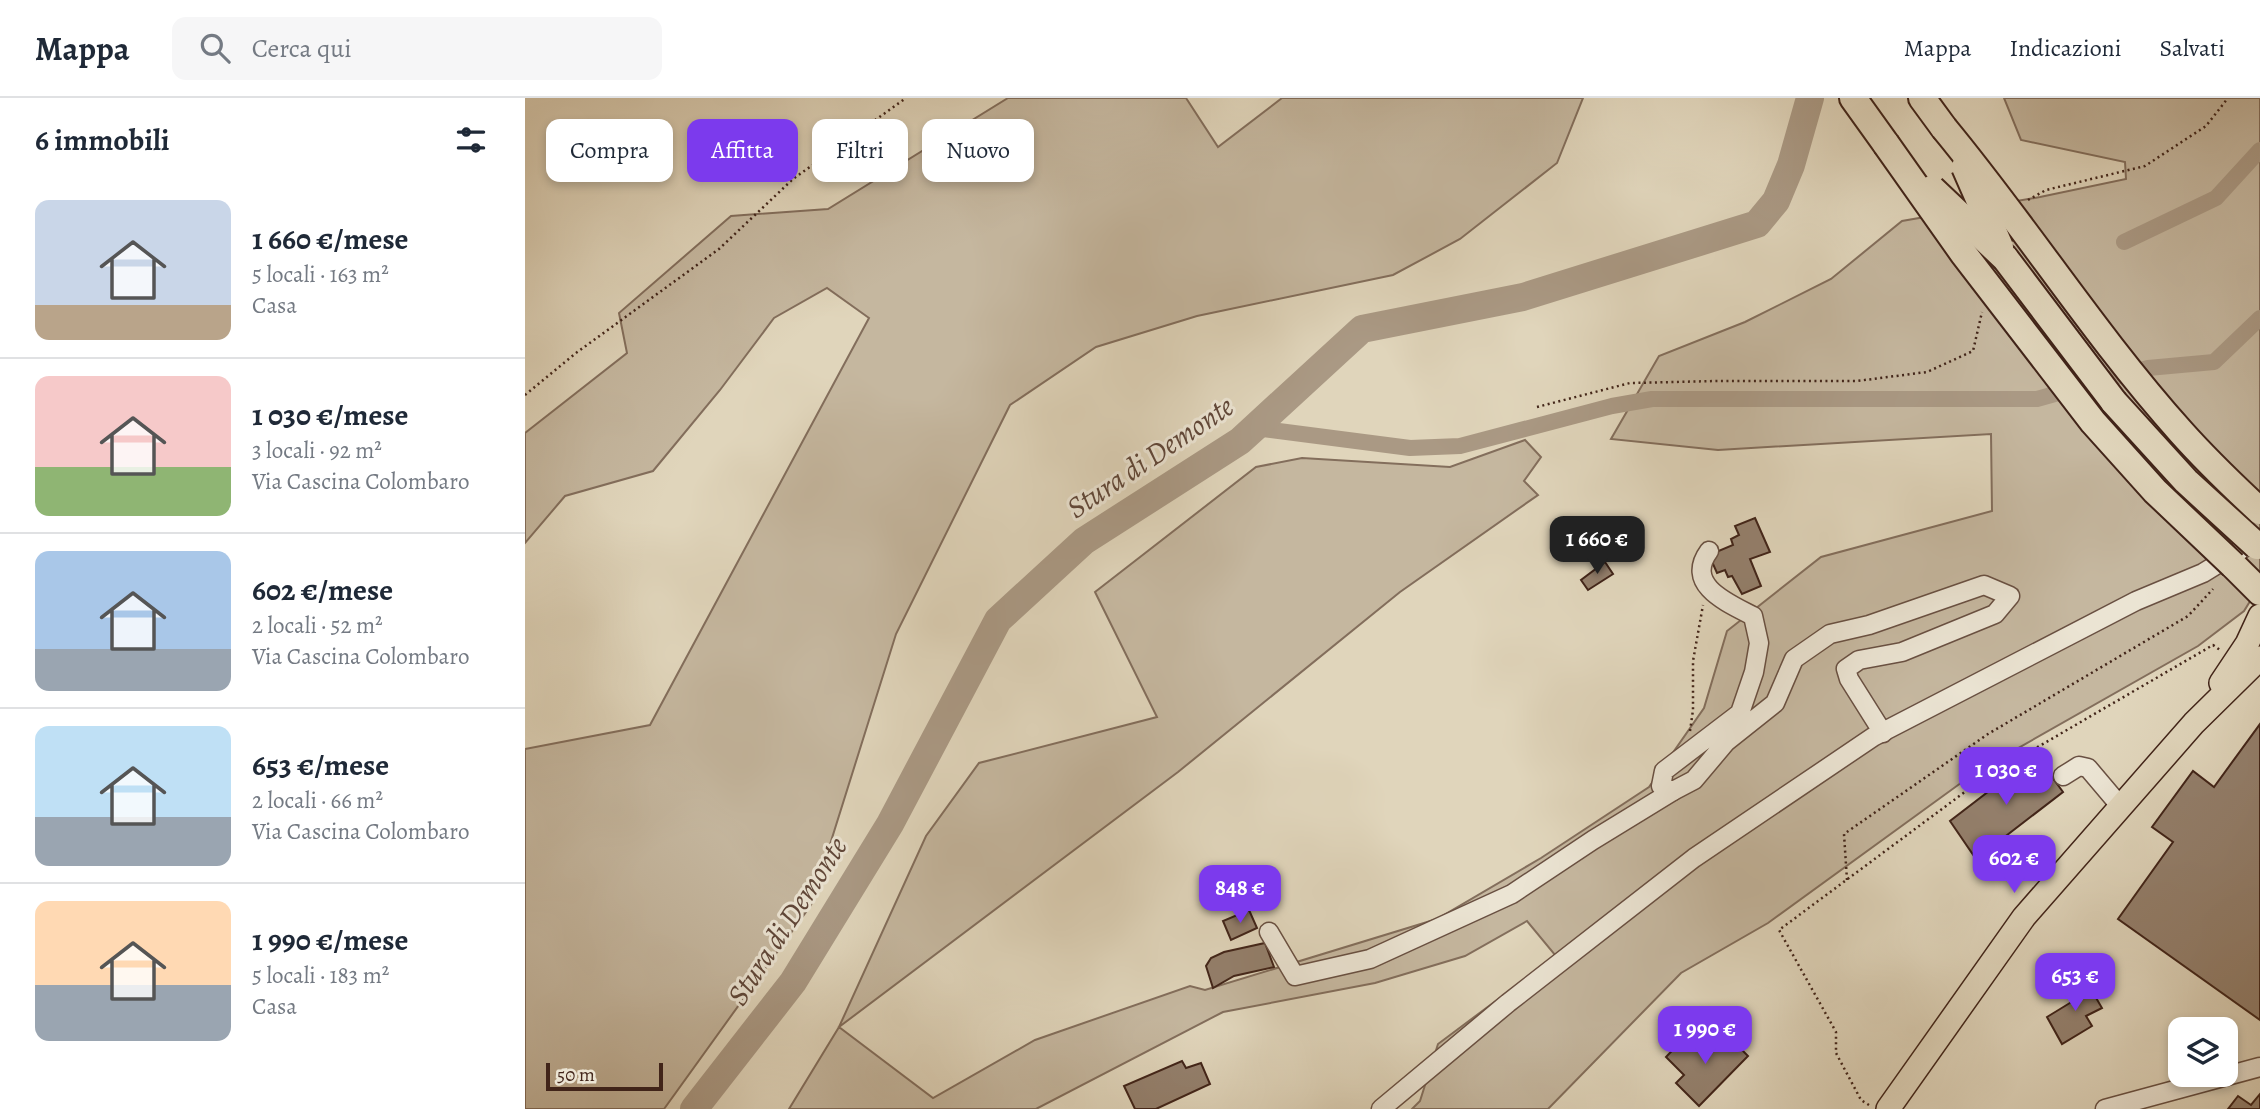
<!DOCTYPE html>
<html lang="it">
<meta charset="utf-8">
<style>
:root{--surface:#fff;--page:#f6f6f7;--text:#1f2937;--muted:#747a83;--line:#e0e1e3;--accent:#7c3aed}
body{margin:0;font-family:Alegreya,serif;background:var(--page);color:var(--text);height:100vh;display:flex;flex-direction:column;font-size:26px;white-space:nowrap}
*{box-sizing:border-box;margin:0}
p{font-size:23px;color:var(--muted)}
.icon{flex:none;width:38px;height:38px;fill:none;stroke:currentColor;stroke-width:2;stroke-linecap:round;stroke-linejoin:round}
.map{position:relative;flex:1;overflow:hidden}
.details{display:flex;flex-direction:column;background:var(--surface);width:525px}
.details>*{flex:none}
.top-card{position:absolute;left:21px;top:21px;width:665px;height:63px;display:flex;gap:14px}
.controls{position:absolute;left:1643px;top:919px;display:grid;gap:14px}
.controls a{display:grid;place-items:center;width:70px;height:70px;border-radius:14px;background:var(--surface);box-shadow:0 4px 10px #0003;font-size:35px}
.scale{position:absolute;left:21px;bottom:18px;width:117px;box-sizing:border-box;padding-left:7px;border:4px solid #412419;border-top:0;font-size:19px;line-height:24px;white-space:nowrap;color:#412419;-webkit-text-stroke:5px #ebe4d3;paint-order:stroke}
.price{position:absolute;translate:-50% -60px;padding:0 16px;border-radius:14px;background:var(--accent);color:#fff;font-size:23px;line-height:46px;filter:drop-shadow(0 2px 4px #0008)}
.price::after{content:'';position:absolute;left:50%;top:42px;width:21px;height:16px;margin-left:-10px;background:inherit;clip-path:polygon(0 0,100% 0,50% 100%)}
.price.selected{background:#222;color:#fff}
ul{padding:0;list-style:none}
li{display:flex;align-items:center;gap:21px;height:175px;padding:0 35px}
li+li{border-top:2px solid var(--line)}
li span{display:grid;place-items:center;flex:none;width:196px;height:140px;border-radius:14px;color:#555}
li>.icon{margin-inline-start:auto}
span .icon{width:84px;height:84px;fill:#fffc;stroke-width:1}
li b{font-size:30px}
h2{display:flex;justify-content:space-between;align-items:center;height:84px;padding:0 35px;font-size:30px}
.chip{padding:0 24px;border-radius:14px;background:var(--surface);box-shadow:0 4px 10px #0003;font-size:24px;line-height:63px}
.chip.selected{background:var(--accent);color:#fff}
header{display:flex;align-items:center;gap:42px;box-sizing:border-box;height:98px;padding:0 35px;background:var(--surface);border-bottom:2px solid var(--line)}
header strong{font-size:33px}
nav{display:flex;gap:38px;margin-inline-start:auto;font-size:24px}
.search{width:490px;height:63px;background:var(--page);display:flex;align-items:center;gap:18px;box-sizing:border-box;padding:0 24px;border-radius:14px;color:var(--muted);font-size:26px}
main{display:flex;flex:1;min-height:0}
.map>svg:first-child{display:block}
.green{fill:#c5b79f;stroke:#836e5c;stroke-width:2}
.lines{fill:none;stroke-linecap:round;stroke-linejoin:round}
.canal{stroke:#aa9984;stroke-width:16}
.river{stroke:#aa9984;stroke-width:28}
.building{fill:#94806d;stroke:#412419;stroke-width:2}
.minor-casing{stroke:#695042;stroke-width:21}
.major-casing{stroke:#412419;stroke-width:26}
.highway-casing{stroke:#412419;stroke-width:30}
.path{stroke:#412419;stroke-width:2.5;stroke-dasharray:2 3.5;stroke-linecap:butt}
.minor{stroke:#ebe4d3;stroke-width:18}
.major{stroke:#e0d5bb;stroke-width:23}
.highway{stroke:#e0d5bb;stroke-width:26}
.highway-bridge-casing{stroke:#412419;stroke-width:30;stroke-linecap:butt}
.highway-bridge{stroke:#e0d5bb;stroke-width:26}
.labels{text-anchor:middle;stroke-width:6;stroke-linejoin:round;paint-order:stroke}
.water-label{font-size:30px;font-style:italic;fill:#604739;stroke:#ebe4d3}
</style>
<header>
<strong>Mappa</strong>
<div class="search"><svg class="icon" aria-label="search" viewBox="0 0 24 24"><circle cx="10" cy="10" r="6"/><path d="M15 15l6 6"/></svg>Cerca qui</div>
<nav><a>Mappa</a><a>Indicazioni</a><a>Salvati</a></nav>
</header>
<main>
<section class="details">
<h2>6 immobili<svg class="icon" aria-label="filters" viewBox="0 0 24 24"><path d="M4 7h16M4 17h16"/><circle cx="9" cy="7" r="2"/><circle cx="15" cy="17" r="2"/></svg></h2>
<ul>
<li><span style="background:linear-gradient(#c9d6e8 75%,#b9a48a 0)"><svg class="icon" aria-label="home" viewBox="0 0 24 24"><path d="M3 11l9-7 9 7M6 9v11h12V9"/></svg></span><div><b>1 660 €/mese</b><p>5 locali · 163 m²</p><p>Casa</p></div></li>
<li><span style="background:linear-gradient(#f6c9c9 65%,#8fb573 0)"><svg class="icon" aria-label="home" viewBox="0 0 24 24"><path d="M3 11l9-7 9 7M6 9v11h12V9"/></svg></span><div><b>1 030 €/mese</b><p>3 locali · 92 m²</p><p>Via Cascina Colombaro</p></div></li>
<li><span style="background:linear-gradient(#a9c7e8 70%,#9aa5b1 0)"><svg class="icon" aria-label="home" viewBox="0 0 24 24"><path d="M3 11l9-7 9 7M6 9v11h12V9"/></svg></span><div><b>602 €/mese</b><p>2 locali · 52 m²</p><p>Via Cascina Colombaro</p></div></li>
<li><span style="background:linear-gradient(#bfe0f5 65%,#9aa5b1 0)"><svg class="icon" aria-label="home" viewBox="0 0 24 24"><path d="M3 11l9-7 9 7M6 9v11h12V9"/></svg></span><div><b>653 €/mese</b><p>2 locali · 66 m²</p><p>Via Cascina Colombaro</p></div></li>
<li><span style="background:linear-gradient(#ffd9b3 60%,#9aa5b1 0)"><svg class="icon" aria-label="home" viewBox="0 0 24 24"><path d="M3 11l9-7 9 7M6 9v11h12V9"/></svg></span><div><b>1 990 €/mese</b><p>5 locali · 183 m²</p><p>Casa</p></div></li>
</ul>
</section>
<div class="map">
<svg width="1735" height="1011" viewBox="0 0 1735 1011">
<rect width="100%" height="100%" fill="#e0d5bb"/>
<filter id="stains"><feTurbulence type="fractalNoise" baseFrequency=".00286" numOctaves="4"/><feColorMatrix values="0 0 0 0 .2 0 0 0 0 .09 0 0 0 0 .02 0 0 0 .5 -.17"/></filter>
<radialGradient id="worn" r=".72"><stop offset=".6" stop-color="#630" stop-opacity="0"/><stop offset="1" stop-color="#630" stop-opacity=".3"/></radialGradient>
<g class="green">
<polygon points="483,0 661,0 693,49 757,0 1058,0 1032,65 935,141 868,177 672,218 571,249 485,307 371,536 286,807 139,1011 0,1011 0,651 125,627 344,220 302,190 249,220 195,292 128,373 40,398 0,445 0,335 102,255 94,215 206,118 303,111"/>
<polygon points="1479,0 1735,0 1735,487 1719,513 1673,548 1451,674 1243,825 1156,875 1023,1011 887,1011 895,1003 913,946 1031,858 1002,823 940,858 850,885 698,914 511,1011 264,1011 314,929 401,738 454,665 632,619 570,494 731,369 777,360 925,369 1000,342 1016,359 999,383 1013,397 875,494 653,674 314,929 408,1000 510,942 665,888 680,892 912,821 1016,760 1124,689 1179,610 1202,533 1296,459 1467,413 1466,336 1193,352 1086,341 1134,258 1220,224 1306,181 1377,123 1515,99 1601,81 1600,64 1496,42"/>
</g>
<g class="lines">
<g class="canal">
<polyline points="1599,144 1691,100 1735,52"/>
<polyline points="730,330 885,350 935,348 1087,308 1127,301 1512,301 1623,270 1689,264 1735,220"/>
</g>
<polyline class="river" points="169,1011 268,884 365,726 473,522 559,443 715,343 837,231 998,199 1232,126 1251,103 1266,67 1285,0"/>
</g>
<g class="building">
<polygon points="1230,420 1245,454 1225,461 1236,488 1217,496 1207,478 1203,479 1200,472 1192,475 1184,457 1208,447 1206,441 1214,437 1210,428"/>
<polygon points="1080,464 1088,476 1063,492 1056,482"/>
<polygon points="1735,626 1735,922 1593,821 1648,744 1627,729 1668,673 1689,689"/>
<polygon points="1511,657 1538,694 1451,761 1425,723"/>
<polygon points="724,812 732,830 706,842 698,823"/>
<polygon points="740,845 749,869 709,878 688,890 681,868 686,860 699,854"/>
<polygon points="1560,881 1577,910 1561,918 1567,928 1537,946 1522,919 1553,900 1547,888"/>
<polygon points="1201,936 1223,958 1174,1008 1151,985 1159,977 1141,959 1161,938 1180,957"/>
<polygon points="657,963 661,970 676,965 685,986 631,1011 610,1011 599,988"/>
<polygon points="1735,996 1735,1011 1703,1011 1713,998 1726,1007"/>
</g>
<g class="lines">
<defs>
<g id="minor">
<path d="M1184,453C1159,487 1203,505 1228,518L1234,545L1229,574L1215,615L1139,673L1136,688L1148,693L1169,682L1201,644L1250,605L1269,561L1305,536L1344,527L1459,487L1485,498L1470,516L1377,554L1334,562L1321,571L1324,581L1358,635"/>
<polyline points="1538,678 1554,668 1563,670 1596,709"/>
<polyline points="744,834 770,878 845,861 987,796 1068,742 1148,693"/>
<polyline points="856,1011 983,905 1169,760 1348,639 1611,503 1678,475 1735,440"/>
<polyline points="1580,1011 1735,969"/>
</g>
<g id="major">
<polyline points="1696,585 1722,546 1735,518"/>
<polyline points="1363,1011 1499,819 1669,625 1735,560"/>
</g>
<g id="highway">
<polyline points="1328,0 1361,46"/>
<polyline points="1397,0 1419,30"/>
<polyline points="1480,160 1589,304"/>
<polyline points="1708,467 1735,494"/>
</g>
</defs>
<use href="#minor" class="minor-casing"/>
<use href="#major" class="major-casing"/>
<use href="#highway" class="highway-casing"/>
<g class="path">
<polyline points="1503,102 1521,92 1620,68 1681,28 1703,0"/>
<polyline points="0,297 51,255 194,151 268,81 381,0"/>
<polyline points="1012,309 1105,285 1192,283 1332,283 1402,274 1448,253 1457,214"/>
<polyline points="1165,633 1168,612 1168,563 1178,507"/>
<polyline points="1322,782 1319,736 1463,636 1663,518 1688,491"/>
<polyline points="1344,1007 1336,1002 1311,955 1311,934 1254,832 1456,682 1688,547 1695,552"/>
</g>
<use href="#minor" class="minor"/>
<use href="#major" class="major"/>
<use href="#highway" class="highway"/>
<defs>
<g id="highway-bridge">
<path d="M1419,30C1501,129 1570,238 1656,334C1681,362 1708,388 1735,413"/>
<polyline points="1361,46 1438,155 1568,324 1630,393 1708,467"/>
<polyline points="1440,69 1475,149"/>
<polyline points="1407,91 1480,160"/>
<polyline points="1589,304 1661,383 1732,448"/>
</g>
</defs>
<use href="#highway-bridge" class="highway-bridge-casing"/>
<use href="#highway-bridge" class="highway-bridge"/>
</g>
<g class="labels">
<g class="water-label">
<text transform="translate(625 359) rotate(-34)" y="10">Stura di Demonte</text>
<text transform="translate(262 823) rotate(-57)" y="10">Stura di Demonte</text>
</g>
</g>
<rect width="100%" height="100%" filter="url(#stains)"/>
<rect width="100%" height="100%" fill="url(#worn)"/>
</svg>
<div class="controls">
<a><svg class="icon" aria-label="layers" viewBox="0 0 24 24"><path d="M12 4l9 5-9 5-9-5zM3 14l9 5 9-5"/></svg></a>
</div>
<div class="scale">50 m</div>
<b class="price selected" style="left:1072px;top:478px">1 660 €</b>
<b class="price" style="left:1481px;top:709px">1 030 €</b>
<b class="price" style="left:1489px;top:797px">602 €</b>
<b class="price" style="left:715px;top:827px">848 €</b>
<b class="price" style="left:1550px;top:915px">653 €</b>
<b class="price" style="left:1180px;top:968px">1 990 €</b>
<div class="top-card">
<a class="chip">Compra</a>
<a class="chip selected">Affitta</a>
<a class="chip">Filtri</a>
<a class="chip">Nuovo</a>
</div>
</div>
</main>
